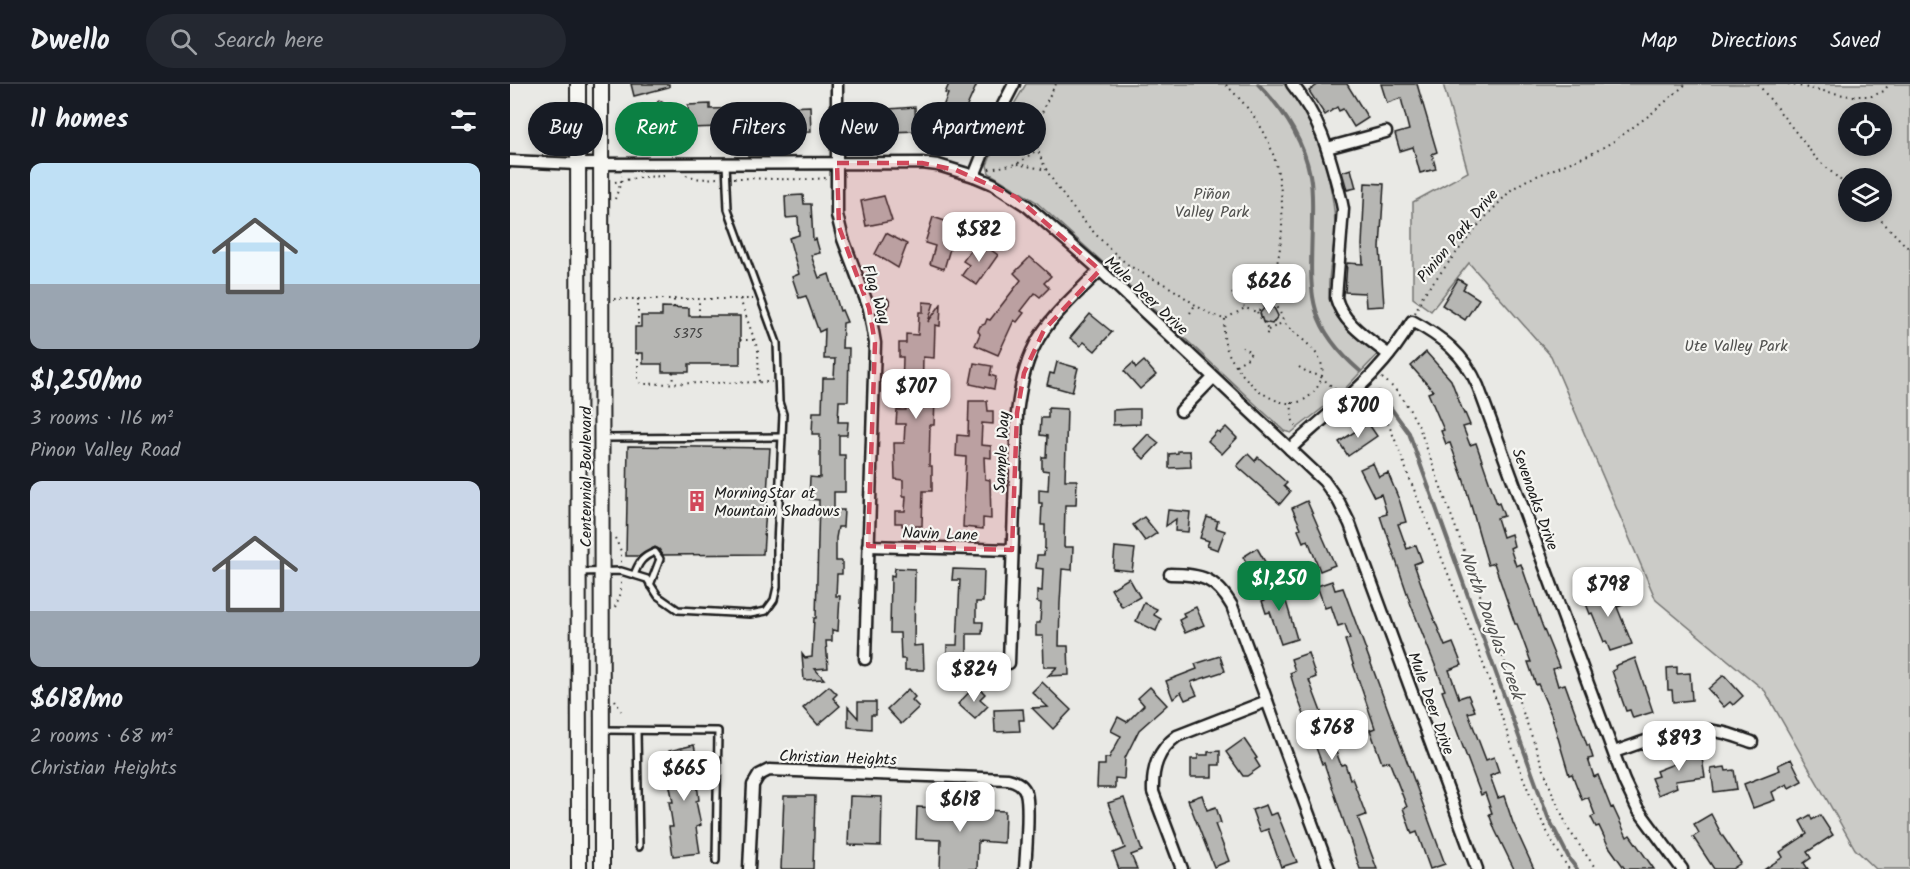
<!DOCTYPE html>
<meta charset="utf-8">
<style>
:root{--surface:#171b24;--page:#242831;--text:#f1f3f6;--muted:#9ea1a6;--line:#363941;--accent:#0b8043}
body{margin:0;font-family:Kalam,sans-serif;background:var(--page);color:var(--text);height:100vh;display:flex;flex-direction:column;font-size:22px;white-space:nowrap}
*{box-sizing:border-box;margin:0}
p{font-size:20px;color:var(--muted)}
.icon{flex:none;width:33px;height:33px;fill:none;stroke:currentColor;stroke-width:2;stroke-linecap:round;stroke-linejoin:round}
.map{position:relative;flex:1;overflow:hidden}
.details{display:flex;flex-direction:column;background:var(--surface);width:510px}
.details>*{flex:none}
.guide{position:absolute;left:18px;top:18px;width:570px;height:54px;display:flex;gap:12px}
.tools{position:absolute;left:1328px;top:18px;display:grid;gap:12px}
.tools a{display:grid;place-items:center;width:54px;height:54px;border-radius:50%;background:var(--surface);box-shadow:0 3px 9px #0003;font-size:30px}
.price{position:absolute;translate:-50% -51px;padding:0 14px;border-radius:12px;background:#fff;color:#222;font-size:20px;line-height:39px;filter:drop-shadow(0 2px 3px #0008)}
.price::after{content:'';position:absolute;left:50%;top:36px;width:18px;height:14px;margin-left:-9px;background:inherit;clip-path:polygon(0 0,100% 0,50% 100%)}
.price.current{background:var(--accent);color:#fff}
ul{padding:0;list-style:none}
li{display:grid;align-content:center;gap:12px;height:318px;padding:0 30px}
li span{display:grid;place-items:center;height:186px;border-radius:12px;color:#555}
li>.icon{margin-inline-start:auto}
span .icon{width:108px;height:108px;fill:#fffc;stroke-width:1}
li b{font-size:26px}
h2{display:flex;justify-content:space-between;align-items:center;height:72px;padding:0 30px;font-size:26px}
.tag{padding:0 21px;border-radius:27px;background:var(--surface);box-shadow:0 3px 9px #0003;font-size:21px;line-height:54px}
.tag.current{background:var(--accent);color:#fff}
header{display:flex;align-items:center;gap:36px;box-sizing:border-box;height:84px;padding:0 30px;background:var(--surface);border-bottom:2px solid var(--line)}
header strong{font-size:28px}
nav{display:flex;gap:33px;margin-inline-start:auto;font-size:21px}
.search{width:420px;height:54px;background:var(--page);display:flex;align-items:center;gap:15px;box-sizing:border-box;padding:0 21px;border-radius:33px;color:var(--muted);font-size:22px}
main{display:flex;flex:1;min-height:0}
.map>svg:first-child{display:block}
.park{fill:#cbcbc7;stroke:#747472;stroke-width:1.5;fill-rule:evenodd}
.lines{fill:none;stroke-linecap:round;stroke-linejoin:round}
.stream{stroke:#6d6d6c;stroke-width:4}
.building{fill:#b6b6b3;stroke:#1c1c1c;stroke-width:1.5}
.service-casing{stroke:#1c1c1c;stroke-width:10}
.minor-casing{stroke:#1c1c1c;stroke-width:15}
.secondary-casing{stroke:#1c1c1c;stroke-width:18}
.path{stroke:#1c1c1c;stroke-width:2;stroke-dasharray:1.5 4.5;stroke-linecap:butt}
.service{stroke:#f6f6f2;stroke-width:5}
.minor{stroke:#f6f6f2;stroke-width:10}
.secondary{stroke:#f6f6f2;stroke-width:14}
.marked{fill:#d1495b;fill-opacity:0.2;stroke:#d1495b;stroke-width:4.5;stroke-dasharray:12 8;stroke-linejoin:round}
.labels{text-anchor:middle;stroke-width:4.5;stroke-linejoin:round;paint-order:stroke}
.number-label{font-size:14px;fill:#424242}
.park-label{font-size:16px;fill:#51514f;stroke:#f6f6f2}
.street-label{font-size:16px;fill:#1c1c1c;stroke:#f6f6f2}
.poi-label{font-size:16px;fill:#1c1c1c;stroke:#f6f6f2;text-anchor:start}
.water-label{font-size:18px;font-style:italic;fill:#525251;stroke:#f6f6f2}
</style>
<header>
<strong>Dwello</strong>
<div class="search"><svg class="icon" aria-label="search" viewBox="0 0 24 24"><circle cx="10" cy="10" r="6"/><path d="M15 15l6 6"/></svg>Search here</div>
<nav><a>Map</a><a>Directions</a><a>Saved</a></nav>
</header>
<main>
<section class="details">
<h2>11 homes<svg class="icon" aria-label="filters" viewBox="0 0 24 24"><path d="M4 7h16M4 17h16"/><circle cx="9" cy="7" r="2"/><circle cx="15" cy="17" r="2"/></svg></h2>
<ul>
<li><span style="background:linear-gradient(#bfe0f5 65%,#9aa5b1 0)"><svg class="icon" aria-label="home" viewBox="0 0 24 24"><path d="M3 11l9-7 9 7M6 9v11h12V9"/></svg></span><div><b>$1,250/mo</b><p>3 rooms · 116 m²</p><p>Pinon Valley Road</p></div></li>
<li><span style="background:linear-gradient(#c9d6e8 70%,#9aa5b1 0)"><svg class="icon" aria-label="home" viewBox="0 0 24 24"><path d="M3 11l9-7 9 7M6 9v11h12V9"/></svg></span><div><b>$618/mo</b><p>2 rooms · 68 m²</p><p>Christian Heights</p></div></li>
</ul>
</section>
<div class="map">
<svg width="1400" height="785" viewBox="0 0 1400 785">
<rect width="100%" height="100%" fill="#e9e9e5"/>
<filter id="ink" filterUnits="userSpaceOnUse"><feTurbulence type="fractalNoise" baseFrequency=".0167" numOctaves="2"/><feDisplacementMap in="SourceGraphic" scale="12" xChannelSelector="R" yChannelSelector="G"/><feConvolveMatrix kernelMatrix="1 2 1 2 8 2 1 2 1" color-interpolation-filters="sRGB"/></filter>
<g filter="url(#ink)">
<g class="park">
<path d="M516,0H774C782,9 791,19 797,29C812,56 826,117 825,148C824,172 813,202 823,225C830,243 853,257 868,270L828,312L781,349L774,347L609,193L525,117L479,89L477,81L500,27Z"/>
<path d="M933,0H1400V785H1366L1345,765L1255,607L1146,516L1041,272L959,179L921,227L903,214V118L958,88ZM1338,28H1371V62H1338ZM1338,94H1371V128H1338Z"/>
</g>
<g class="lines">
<g class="stream">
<path d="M748,0C774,26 793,55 800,91C803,106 802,122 802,137C801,206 793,238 850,287"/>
<polyline points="869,308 899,349 1038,733 1060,776 1067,785"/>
</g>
</g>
<g class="building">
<polygon points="121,0 159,0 159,3 124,12"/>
<polygon points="439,0 467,0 454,29 456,29 446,54 424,45 438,10 435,9"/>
<polygon points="809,0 837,0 858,34 844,43 833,25 829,27 827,23 815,31 799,7"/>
<polygon points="871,0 907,0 927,68 922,70 926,85 910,89 903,63 890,67 885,50 899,46 891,14 877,19"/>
<polygon points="149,16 168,29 155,47 137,34"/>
<polygon points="200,20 200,25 238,24 238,27 277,27 277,23 300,22 301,48 248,49 248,46 211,49 211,43 179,44 178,21"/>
<polygon points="405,23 406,47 353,49 352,27"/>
<polygon points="841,85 846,104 837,106 832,88"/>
<polygon points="855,99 874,100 870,164 874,222 856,223 855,209 835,208 837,179 853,180 852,161"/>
<polygon points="293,111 294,120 301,120 303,156 306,155 310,169 301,171 309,194 319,190 330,227 332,226 337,238 333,239 332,264 339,264 338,317 329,317 328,338 338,338 337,351 329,351 329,371 335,371 335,408 324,408 324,426 334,426 333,443 328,443 326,454 326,477 332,477 332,490 327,490 326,512 330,512 328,547 322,546 322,557 316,557 318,584 305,585 314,595 294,596 292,570 295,574 302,573 304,534 306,534 309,416 299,415 300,393 310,394 310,350 302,350 303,328 312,328 313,294 324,294 325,275 314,275 315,245 309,248 296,212 289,214 282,193 289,190 279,154 289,151 288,133 276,134 275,112"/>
<polygon points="374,112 382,137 356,142 351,117"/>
<polygon points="423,133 447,141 434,185 420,180 425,162 415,159"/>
<polygon points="376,149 397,160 388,184 365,170"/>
<polygon points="468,157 488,171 467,201 452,191 459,181 453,177"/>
<polygon points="520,173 541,192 534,199 539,204 530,213 525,209 511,227 514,229 507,238 504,236 488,271 465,261 470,250 468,247 470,242 475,240 477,235 480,236 511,196 504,189"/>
<polygon points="948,195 956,200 953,205 969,215 955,236 932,221"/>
<polygon points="413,218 424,219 418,238 431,220 430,242 425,241 424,274 413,273 412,316 425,316 424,341 420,341 419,382 422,382 422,407 413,407 412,442 392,442 392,439 385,439 385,427 395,427 396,412 393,412 393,396 385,395 384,359 394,359 395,340 386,340 387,326 396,326 397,307 392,307 393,273 389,273 389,259 396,259 396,250 408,251 409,228 413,228"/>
<polygon points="756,222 764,224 768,232 762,240 753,238 750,229"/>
<polygon points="152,223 179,224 179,232 230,232 230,280 179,280 179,288 152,288 152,280 133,280 133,269 125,269 125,243 131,243 131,232 152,232"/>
<polygon points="580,230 602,248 585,267 574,258 570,262 560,254"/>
<polygon points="916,268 941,296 954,330 955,329 960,341 953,343 960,361 966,359 987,420 989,419 994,432 987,434 993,453 1001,450 1004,462 1000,464 1006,482 1011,480 1032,541 1049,583 1043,585 1048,602 1055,600 1077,661 1079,661 1083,674 1078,675 1084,693 1088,691 1101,724 1103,723 1117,753 1120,751 1144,785 1115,785 1098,761 1089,742 1086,743 1081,733 1085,731 1078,713 1072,716 1062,690 1059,691 1041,630 1028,600 1026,601 1018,578 1021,578 1007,540 1005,540 984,479 978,481 954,397 940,359 936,360 931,347 934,346 918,309 923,307 901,282"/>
<polygon points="634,277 646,291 630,305 614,287 623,279 626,284"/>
<polygon points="547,278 568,284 562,308 537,301 540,289 544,290"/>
<polygon points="464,279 482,282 480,291 486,293 484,305 460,300"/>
<polygon points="459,317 477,317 478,327 483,327 483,340 472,339 471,361 481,362 481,374 474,373 475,395 480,396 481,435 473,434 473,445 453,443 456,373 446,372 447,351 458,352"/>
<polygon points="538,324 557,325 555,396 567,396 566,421 555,421 554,463 563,463 562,486 552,485 550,519 549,562 558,562 559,591 538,592 547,583 534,583 533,552 526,552 526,539 530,539 531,519 527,518 527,506 532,507 533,485 526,484 527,471 534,471 535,462 535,441 531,441 532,419 529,419 529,405 538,406 539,387 532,386 532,373 536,373 537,352 530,351 531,334 538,334"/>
<polygon points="620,325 630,325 630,340 603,341 603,326"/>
<polygon points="858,339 867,352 838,372 829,358"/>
<polygon points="716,343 727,354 712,370 698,357 707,347 710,349"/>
<polygon points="638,350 649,359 634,375 624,365"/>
<polygon points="118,362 260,364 253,470 153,471 149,465 145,463 130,472 116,472"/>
<polygon points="668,367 680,367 681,383 659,384 659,370 668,369"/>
<polygon points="738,370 745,377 748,373 777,399 774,402 780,408 770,420 727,382"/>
<polygon points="863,379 869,393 878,389 890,418 896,438 888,440 897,465 906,461 912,477 904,480 919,522 935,562 943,559 952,581 939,586 949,614 958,611 965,627 958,629 976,676 984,673 989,688 980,692 988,714 994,712 1003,739 1024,785 1004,785 985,746 979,730 982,729 975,709 971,711 932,607 935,606 901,521 875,444 874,444 870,432 877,430 871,410 864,413 850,385"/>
<polygon points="797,417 825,481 810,487 798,456 793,458 788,446 791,444 782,424"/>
<polygon points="658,426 680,428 678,448 665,447 666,435 656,442"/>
<polygon points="634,433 647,449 635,457 623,441"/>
<polygon points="697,433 708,437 706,444 715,447 708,466 697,462 699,457 690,454"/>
<polygon points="605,463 625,465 622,487 603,485"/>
<polygon points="747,464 758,483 744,491 733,473"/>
<polygon points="385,484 405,485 404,562 413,561 414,586 395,586 395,575 391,575 390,549 380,549 381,491 384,492"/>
<polygon points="443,485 474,486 473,518 466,518 466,538 473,538 472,550 457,550 457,570 463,570 462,590 444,589 444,586 437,586 437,561 447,561 450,496 442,496"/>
<polygon points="619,494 630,513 612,523 601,505"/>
<polygon points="770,497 787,555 771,560 760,528 756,529 752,517 757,515 753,503"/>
<polygon points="822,497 825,506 833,504 935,780 920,785 907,748 902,750 893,724 897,723 879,677 872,679 860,646 865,644 835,556 840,555 835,540 828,542 821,522 815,524 807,502"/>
<polygon points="1098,502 1103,514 1109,511 1113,521 1107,523 1122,560 1100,567 1096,557 1094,558 1082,529 1080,530 1073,512"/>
<polygon points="634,519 647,525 644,531 651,535 646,547 626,537"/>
<polygon points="686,523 694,541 675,549 669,536 675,533 673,529"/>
<polygon points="798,569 806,593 799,596 831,681 835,680 840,695 842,694 856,731 848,734 867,785 850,785 814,679 812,680 786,609 780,589 785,587 781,575"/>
<polygon points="710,572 715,587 681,598 687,611 675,616 671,608 663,615 656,597 687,585 685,580"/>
<polygon points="1125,574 1143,628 1123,634 1120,626 1116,627 1102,587 1106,585 1105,582"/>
<polygon points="1167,583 1167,590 1180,589 1182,616 1163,618 1162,606 1158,606 1157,584"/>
<polygon points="1214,591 1233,612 1223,621 1220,618 1214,623 1198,605"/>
<polygon points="532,598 561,626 543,645 522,624 538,623 522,608"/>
<polygon points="466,601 475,610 470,615 478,622 465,635 448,620"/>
<polygon points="319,602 327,610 323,614 330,622 308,641 293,624"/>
<polygon points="640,603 657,621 629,646 615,674 614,695 605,694 605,704 587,704 588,681 595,681 595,674 599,674 611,652 601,647 608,633 617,638 634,621 628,614"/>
<polygon points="398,605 405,613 402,616 409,623 391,640 377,625"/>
<polygon points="348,618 366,618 366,631 361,631 361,645 338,643 338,623 348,634"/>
<polygon points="513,625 514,636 509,636 510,647 485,648 484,626"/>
<polygon points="734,655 747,674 745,675 750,683 737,692 733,692 716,668"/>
<polygon points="184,661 190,689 186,691 189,716 186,717 191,741 186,743 190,769 163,772 159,743 163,743 159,718 163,718 158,693 163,692 159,667"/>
<polygon points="710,667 710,681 702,681 702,693 681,693 681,675 688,675 688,671 698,671 698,668"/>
<polygon points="1191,668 1195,693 1165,697 1167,703 1148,711 1141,694 1148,692 1146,687 1169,678 1168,671"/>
<polygon points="1281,675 1292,697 1279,704 1277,700 1262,708 1265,716 1243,724 1234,700 1270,686 1268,681"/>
<polygon points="1215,683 1216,687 1224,686 1227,705 1204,708 1201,685"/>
<polygon points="692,711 697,726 706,723 711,739 705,740 719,777 704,783 678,716"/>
<polygon points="274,712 305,712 303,785 271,785"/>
<polygon points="340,712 372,713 371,762 338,761"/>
<polygon points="614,714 632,767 621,771 627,785 609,785 603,769 615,764 598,719"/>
<polygon points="756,721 760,731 767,729 787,778 771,783 758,745 750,748 742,726"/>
<polygon points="407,723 495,727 494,759 468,757 467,785 430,785 431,756 406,755"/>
<polygon points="1201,730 1212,751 1231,779 1222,785 1204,785 1183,753 1189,749 1184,740"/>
<polygon points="1300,731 1302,736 1310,731 1323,751 1297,768 1301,774 1294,779 1298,785 1255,785 1273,773 1270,768 1297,750 1290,737"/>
</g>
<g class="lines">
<defs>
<g id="service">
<polyline points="93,354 272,353"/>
<polyline points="70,488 111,487 137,495 148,512 168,526 240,530 256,527 264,516 267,503 267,461 273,330 269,318 267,259 218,125 216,79"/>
<path d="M124,491C129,478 132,473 145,468L150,475L140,501"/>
<polyline points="93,646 208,647 206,777"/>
<polyline points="127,647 129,763"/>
</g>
<g id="minor">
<polyline points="327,0 327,131 333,155 359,224 365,259 355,575"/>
<path d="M782,0C812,37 819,70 831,115L833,125L826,214C833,240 859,255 879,271"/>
<polyline points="817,64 876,48"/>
<polyline points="0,77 68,80 412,79 428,81 464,92 483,100 517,122 590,186 814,397 829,418 840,440 967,785"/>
<polyline points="464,92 490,27 504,0"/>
<polyline points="359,224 373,219"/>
<polyline points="671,327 703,294"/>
<path d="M780,365C825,322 871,293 902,237C932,253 954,270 968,302L1114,697L1127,724L1172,785"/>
<polyline points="358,462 502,466"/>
<path d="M660,490C691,490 706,494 722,522L819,785"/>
<path d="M499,579L507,329C510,306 514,282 525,261C538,234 569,208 590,186"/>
<path d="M1104,668C1138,657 1174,639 1210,648C1221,650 1232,655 1242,658"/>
<path d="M239,785L243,701L249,691L259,686L498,695C506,697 513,700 516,709C520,723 516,768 515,785"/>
<path d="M672,785L643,708C642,684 648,666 667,652L757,617"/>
</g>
<g id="secondary">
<polyline points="68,0 69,785"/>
<polyline points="91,0 92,785"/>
</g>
</defs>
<use href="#service" class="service-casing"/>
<use href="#minor" class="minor-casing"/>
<use href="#secondary" class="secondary-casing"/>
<g class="path">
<path d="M546,0C535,18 524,43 528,65C534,96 594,164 620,182C634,191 650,197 664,206C681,217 696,231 715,235L735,224L747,228C764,215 761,206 765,188C776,147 775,99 759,59C750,37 732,16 715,0"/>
<polyline points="1248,0 1306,74 1338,103"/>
<polyline points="1278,0 1339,12 1362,12 1374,7 1379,0"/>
<polyline points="507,80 537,86"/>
<polyline points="479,85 507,80 528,65"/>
<polyline points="176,91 190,95 209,94"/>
<path d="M224,94C255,94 286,97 316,94"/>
<polyline points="105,98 132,93 156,92"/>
<polyline points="105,115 111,98 112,92"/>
<polyline points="1363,128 1400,166"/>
<polyline points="767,181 774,184"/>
<polyline points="722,209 734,223"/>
<polyline points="104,215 243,215"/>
<polyline points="128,215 128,243"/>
<polyline points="230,215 248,266 249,299"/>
<polyline points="164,216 164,223"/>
<polyline points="747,228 758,246 756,253"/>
<polyline points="680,229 685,221"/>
<polyline points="905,229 913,211 970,139 1002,105 1017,96 1083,69 1104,57 1141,30 1176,0"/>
<polyline points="189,232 189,216"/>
<path d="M715,235C714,245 713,254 716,263C727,295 780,346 808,302C813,293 814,285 810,276C803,262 789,253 778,243C769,234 773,226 761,216"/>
<polyline points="758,246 774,238"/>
<polyline points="230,256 244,256"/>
<polyline points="128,269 128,294 129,298 133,300 262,298"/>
<polyline points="726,281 738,274 741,268 732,263"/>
<polyline points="789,283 797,288 810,292 828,308"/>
<polyline points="163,288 164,299"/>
<path d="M872,294C890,307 899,324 909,343L1042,708L1059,746L1086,785"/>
<path d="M857,310C876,322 892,376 901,398C927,463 954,527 978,593C1001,658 1020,727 1059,785"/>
<polyline points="781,318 783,337 786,342"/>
<polyline points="105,454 111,467 111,479"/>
<polyline points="105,523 111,509 111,494"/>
<polyline points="105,616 111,627"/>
</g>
<use href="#service" class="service"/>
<use href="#minor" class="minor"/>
<use href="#secondary" class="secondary"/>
</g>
</g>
<path class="marked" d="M327,79H412L446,86L506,113L590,186L534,246L514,289L507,329L502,466L358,462L365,259L359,224L329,143Z"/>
<defs>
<symbol id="building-bare" viewBox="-9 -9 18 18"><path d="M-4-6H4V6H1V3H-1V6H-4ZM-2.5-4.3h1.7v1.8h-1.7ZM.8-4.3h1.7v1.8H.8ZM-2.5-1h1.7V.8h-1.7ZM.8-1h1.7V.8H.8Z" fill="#d1495b" stroke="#f6f6f2" stroke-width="2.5" paint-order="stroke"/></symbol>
</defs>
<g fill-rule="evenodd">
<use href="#building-bare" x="172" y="402" width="30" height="30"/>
</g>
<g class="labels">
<g class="number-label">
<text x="178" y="254">5375</text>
</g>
<g class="park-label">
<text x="702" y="115">Piñon<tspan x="702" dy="18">Valley Park</tspan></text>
<text x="1226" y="267">Ute Valley Park</text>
</g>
<g class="street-label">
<text transform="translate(947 151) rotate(-50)" y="6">Pinion Park Drive</text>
<text transform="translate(367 210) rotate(73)" y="6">Flag Way</text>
<text transform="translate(637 211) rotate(43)" y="6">Mule Deer Drive</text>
<text transform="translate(491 368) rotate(-87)" y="6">Sample Way</text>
<text transform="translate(75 393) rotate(-90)" y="6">Centennial Boulevard</text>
<text transform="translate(1026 415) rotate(70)" y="6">Sevenoaks Drive</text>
<text transform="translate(430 449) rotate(2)" y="6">Navin Lane</text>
<text transform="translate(922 619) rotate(70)" y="6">Mule Deer Drive</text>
<text transform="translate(328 673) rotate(2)" y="6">Christian Heights</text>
</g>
<g class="poi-label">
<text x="204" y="414">MorningStar at<tspan x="204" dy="18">Mountain Shadows</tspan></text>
</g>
<g class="water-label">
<text transform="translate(982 541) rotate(70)" y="6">North Douglas Creek</text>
</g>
</g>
</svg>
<div class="tools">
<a><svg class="icon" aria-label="locate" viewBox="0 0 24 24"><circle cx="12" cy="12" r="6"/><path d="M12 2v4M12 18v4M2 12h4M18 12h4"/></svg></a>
<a><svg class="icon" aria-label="layers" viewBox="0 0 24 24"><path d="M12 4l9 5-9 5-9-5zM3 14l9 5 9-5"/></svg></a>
</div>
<b class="price" style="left:469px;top:179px">$582</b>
<b class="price" style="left:759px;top:231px">$626</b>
<b class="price" style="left:406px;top:336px">$707</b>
<b class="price" style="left:848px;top:355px">$700</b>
<b class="price current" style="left:769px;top:528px">$1,250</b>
<b class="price" style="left:1098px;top:534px">$798</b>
<b class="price" style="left:464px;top:619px">$824</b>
<b class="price" style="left:822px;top:677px">$768</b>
<b class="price" style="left:1169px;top:688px">$893</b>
<b class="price" style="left:174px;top:718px">$665</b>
<b class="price" style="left:450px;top:749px">$618</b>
<div class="guide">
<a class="tag">Buy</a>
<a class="tag current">Rent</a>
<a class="tag">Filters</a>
<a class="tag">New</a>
<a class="tag">Apartment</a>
</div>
</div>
</main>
